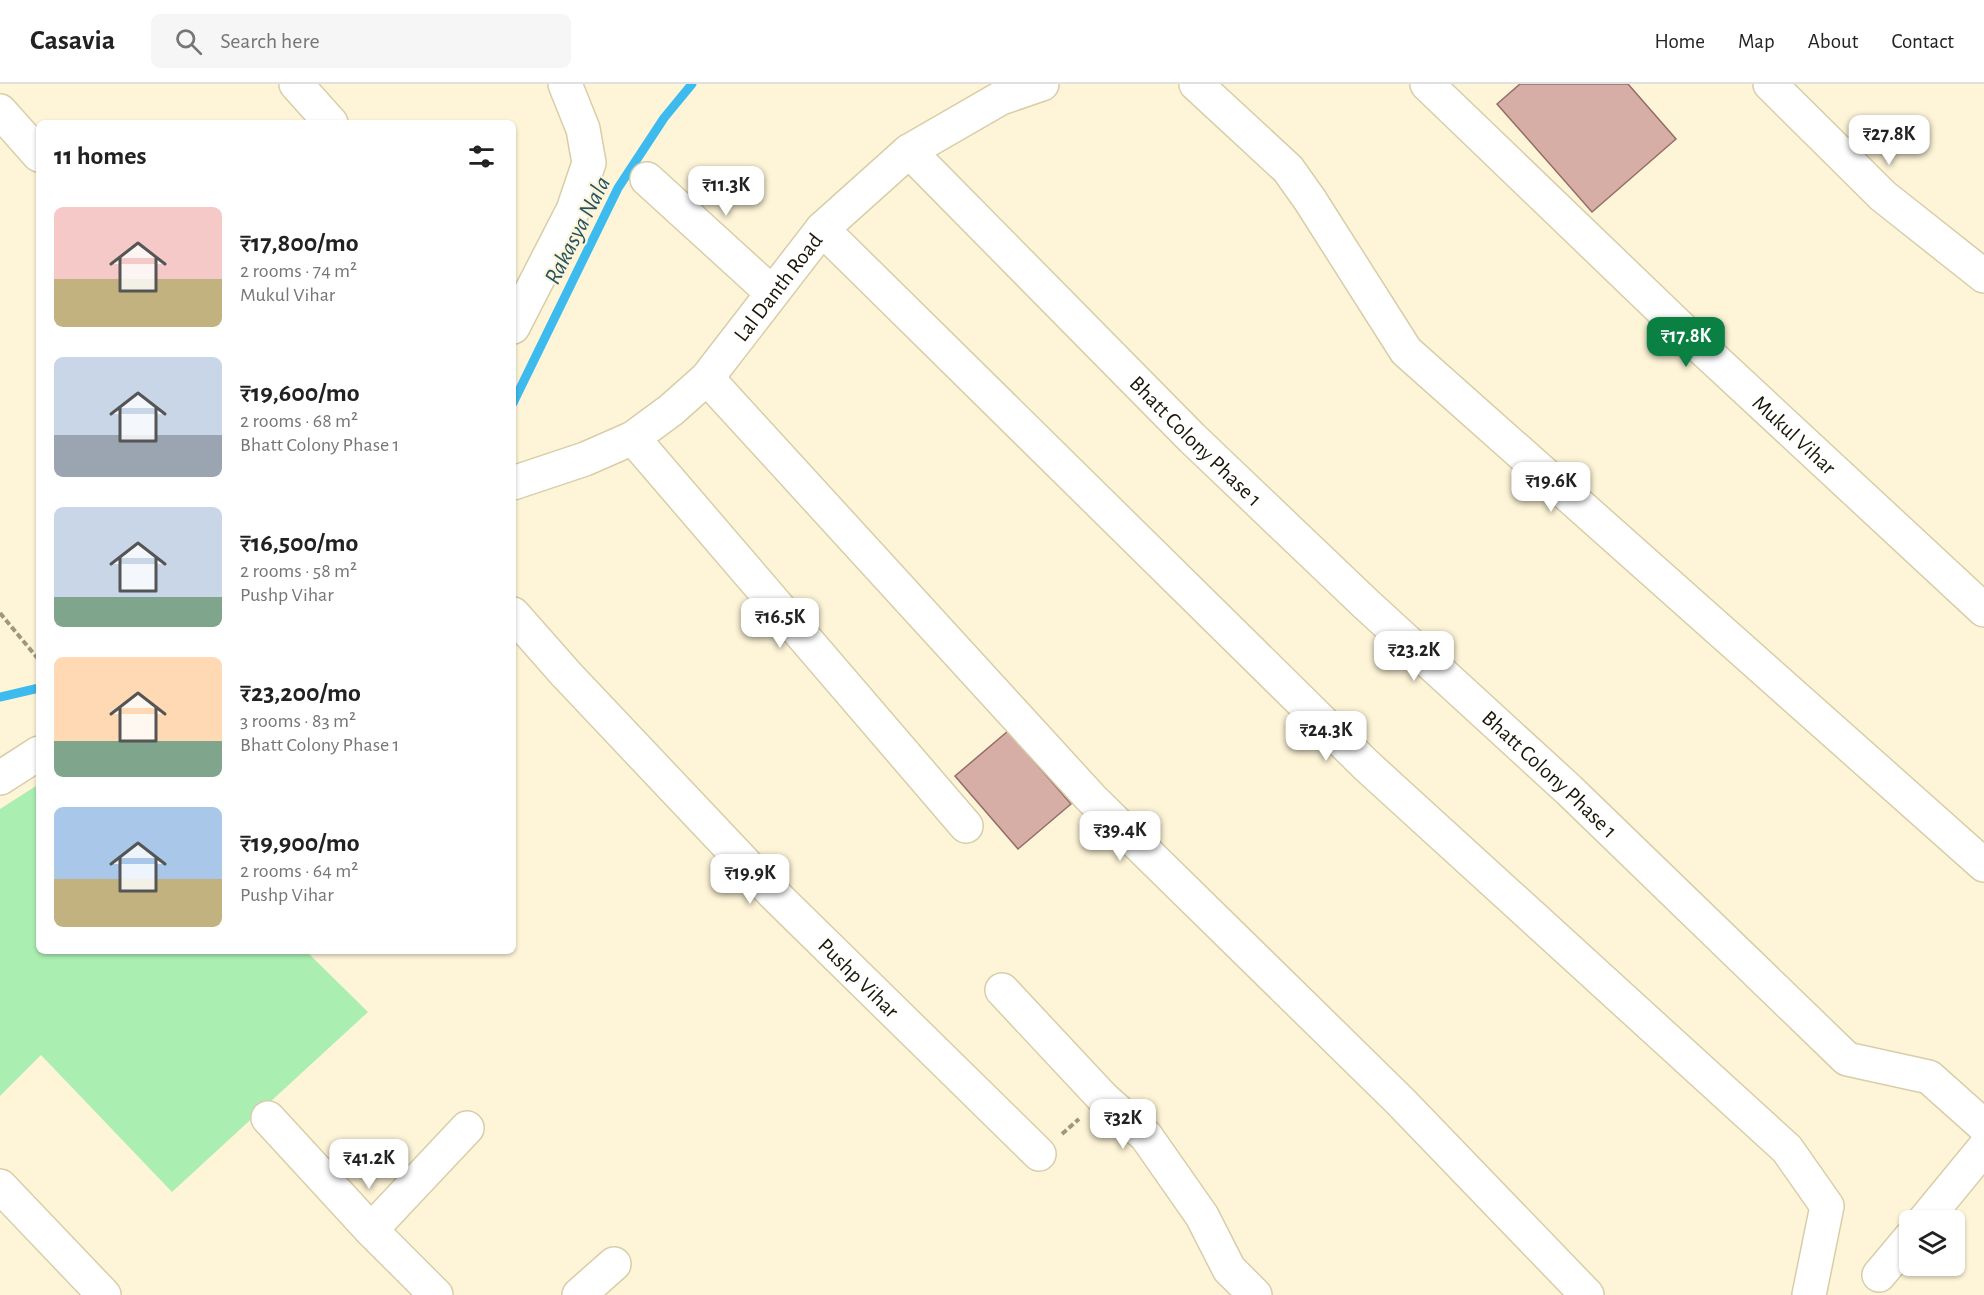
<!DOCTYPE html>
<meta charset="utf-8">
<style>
:root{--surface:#fff;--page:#f6f6f6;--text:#222;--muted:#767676;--line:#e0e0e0;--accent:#0b8043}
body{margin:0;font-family:"Alegreya Sans",sans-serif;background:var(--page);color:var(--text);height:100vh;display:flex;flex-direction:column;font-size:22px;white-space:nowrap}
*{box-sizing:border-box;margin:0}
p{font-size:20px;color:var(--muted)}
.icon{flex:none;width:33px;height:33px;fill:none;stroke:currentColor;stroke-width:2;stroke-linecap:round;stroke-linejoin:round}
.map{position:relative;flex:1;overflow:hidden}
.panel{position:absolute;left:36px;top:36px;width:480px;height:834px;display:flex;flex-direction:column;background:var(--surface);border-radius:9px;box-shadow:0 2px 4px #0004}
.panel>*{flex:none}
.buttons{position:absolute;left:1899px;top:1126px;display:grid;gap:12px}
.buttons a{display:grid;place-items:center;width:66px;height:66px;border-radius:9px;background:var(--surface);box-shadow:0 2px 4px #0004;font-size:30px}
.price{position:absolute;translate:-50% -51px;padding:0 14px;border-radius:12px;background:#fff;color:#222;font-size:20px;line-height:39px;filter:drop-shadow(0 2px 3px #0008)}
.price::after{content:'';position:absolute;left:50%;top:36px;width:18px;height:14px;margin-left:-9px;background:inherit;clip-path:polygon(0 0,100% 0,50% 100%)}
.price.active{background:var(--accent);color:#fff}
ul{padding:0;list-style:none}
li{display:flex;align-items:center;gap:18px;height:150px;padding:0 18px}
li span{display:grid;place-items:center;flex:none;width:168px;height:120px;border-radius:9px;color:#555}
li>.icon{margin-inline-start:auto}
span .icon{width:72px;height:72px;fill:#fffc;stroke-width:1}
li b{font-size:26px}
h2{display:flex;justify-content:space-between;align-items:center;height:72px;padding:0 18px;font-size:26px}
header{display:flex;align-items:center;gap:36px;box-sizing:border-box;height:84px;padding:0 30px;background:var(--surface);border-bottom:2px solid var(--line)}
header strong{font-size:28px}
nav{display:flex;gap:33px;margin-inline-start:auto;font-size:21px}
.search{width:420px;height:54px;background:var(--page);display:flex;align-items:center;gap:15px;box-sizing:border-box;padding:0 21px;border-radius:9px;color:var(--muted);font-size:22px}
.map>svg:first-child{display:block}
.green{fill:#abeeb1}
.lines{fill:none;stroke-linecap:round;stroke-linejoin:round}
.stream{stroke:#3ebbee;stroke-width:9}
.building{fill:#d7aea6;stroke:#936d66;stroke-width:1.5}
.minor-casing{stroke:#d9cda9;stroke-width:36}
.path{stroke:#9e9780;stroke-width:4;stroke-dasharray:6 3;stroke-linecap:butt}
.minor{stroke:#fff;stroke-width:33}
.labels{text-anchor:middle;stroke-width:4.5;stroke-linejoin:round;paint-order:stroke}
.street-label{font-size:22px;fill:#1a1608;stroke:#fef5d8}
.water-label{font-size:24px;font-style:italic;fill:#225369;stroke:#fef5d8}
</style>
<header>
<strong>Casavia</strong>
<div class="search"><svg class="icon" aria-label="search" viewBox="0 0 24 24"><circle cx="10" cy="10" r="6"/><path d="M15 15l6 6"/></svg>Search here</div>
<nav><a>Home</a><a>Map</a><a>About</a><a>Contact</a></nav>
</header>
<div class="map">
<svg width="1984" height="1211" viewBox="0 0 1984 1211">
<rect width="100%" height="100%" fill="#fef5d8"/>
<polygon class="green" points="39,700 39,867 306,867 368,928 172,1108 41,971 0,1012 0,725"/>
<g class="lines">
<g class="stream">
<polyline points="513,319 618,104 664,34 692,0"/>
<polyline points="0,613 39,604"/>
</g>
</g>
<g class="building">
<polygon points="1520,0 1628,0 1676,55 1592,128 1497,20"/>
<polygon points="1008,647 1071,720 1018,765 955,692"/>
</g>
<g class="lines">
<defs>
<g id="minor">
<polyline points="296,0 331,39"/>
<polyline points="1196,0 1288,85 1310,116 1406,267 1984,781"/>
<path id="s1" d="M1427,0L1690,253L1984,526"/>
<polyline points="1770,0 1883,112 1984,192"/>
<polyline points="0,27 39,71"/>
<path id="s2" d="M909,67L1192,354L1366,520L1569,706L1847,975L1929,993L1984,1042"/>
<polyline points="647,95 771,208"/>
<polyline points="822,145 1367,682 1787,1065 1827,1122 1809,1211"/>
<polyline points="513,243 573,126 589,79 583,45 565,0"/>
<polyline points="707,294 1091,714 1400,1017 1587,1211"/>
<polyline points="633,354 966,742"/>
<path id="s3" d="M513,399L585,375L633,354L671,326L707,294L822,145L909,67L1001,14L1042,0"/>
<path id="s4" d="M513,530L566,590L773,809L1039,1070"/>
<polyline points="0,694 39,669"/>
<polyline points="1002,906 1103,1014 1146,1052 1202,1132 1229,1185 1255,1211"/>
<polyline points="268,1034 371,1146 436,1211"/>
<polyline points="0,1102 104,1211"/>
<polyline points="1924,1137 1984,1064"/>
<polyline points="371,1146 467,1044"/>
<polyline points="1879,1191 1910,1154"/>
<polyline points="579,1211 614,1180"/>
</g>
</defs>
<use href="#minor" class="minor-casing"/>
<g class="path">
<polyline points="0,529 39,576"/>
<polyline points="1062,1050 1079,1035"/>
</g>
<use href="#minor" class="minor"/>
</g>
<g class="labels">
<g class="street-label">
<text dy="8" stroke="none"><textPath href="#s3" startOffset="339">Lal Danth Road</textPath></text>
<text dy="8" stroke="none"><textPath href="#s1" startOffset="508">Mukul Vihar</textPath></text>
<text dy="8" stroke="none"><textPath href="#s2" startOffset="408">Bhatt Colony Phase 1</textPath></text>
<text dy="8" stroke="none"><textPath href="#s2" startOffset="894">Bhatt Colony Phase 1</textPath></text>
<text dy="8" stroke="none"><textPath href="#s4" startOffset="502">Pushp Vihar</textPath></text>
</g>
<g class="water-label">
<text transform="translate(577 146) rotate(-63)" y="8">Rakasya Nala</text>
</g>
</g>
</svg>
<div class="buttons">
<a><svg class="icon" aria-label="layers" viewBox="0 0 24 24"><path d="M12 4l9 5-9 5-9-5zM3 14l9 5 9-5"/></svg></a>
</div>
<b class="price" style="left:1889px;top:82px">₹27.8K</b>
<b class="price" style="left:726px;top:133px">₹11.3K</b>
<b class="price active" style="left:1686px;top:284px">₹17.8K</b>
<b class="price" style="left:1551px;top:429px">₹19.6K</b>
<b class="price" style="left:780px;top:565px">₹16.5K</b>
<b class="price" style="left:1414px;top:598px">₹23.2K</b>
<b class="price" style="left:1326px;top:678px">₹24.3K</b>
<b class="price" style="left:1120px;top:778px">₹39.4K</b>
<b class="price" style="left:750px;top:821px">₹19.9K</b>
<b class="price" style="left:1123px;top:1066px">₹32K</b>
<b class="price" style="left:369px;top:1106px">₹41.2K</b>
<section class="panel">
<h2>11 homes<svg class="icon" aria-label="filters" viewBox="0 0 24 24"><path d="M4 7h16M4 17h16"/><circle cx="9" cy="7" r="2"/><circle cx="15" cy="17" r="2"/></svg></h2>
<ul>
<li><span style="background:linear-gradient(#f6c9c9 60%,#c2b280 0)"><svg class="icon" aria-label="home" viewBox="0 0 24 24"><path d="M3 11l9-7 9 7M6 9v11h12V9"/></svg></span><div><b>₹17,800/mo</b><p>2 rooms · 74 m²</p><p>Mukul Vihar</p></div></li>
<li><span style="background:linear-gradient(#c9d6e8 65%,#9aa5b1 0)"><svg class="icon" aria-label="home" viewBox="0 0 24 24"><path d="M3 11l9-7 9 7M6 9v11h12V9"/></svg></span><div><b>₹19,600/mo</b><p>2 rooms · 68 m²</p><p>Bhatt Colony Phase 1</p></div></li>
<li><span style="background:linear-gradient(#c9d6e8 75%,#7fa58c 0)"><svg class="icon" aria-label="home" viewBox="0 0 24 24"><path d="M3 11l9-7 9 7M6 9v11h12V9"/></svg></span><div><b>₹16,500/mo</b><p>2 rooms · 58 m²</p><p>Pushp Vihar</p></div></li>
<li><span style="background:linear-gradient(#ffd9b3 70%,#7fa58c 0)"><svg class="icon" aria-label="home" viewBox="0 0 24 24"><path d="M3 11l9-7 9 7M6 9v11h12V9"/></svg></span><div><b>₹23,200/mo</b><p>3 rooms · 83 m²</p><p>Bhatt Colony Phase 1</p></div></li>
<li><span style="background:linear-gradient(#a9c7e8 60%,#c2b280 0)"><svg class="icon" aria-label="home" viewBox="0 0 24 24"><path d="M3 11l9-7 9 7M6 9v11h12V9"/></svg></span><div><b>₹19,900/mo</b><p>2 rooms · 64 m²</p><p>Pushp Vihar</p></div></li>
</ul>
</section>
</div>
